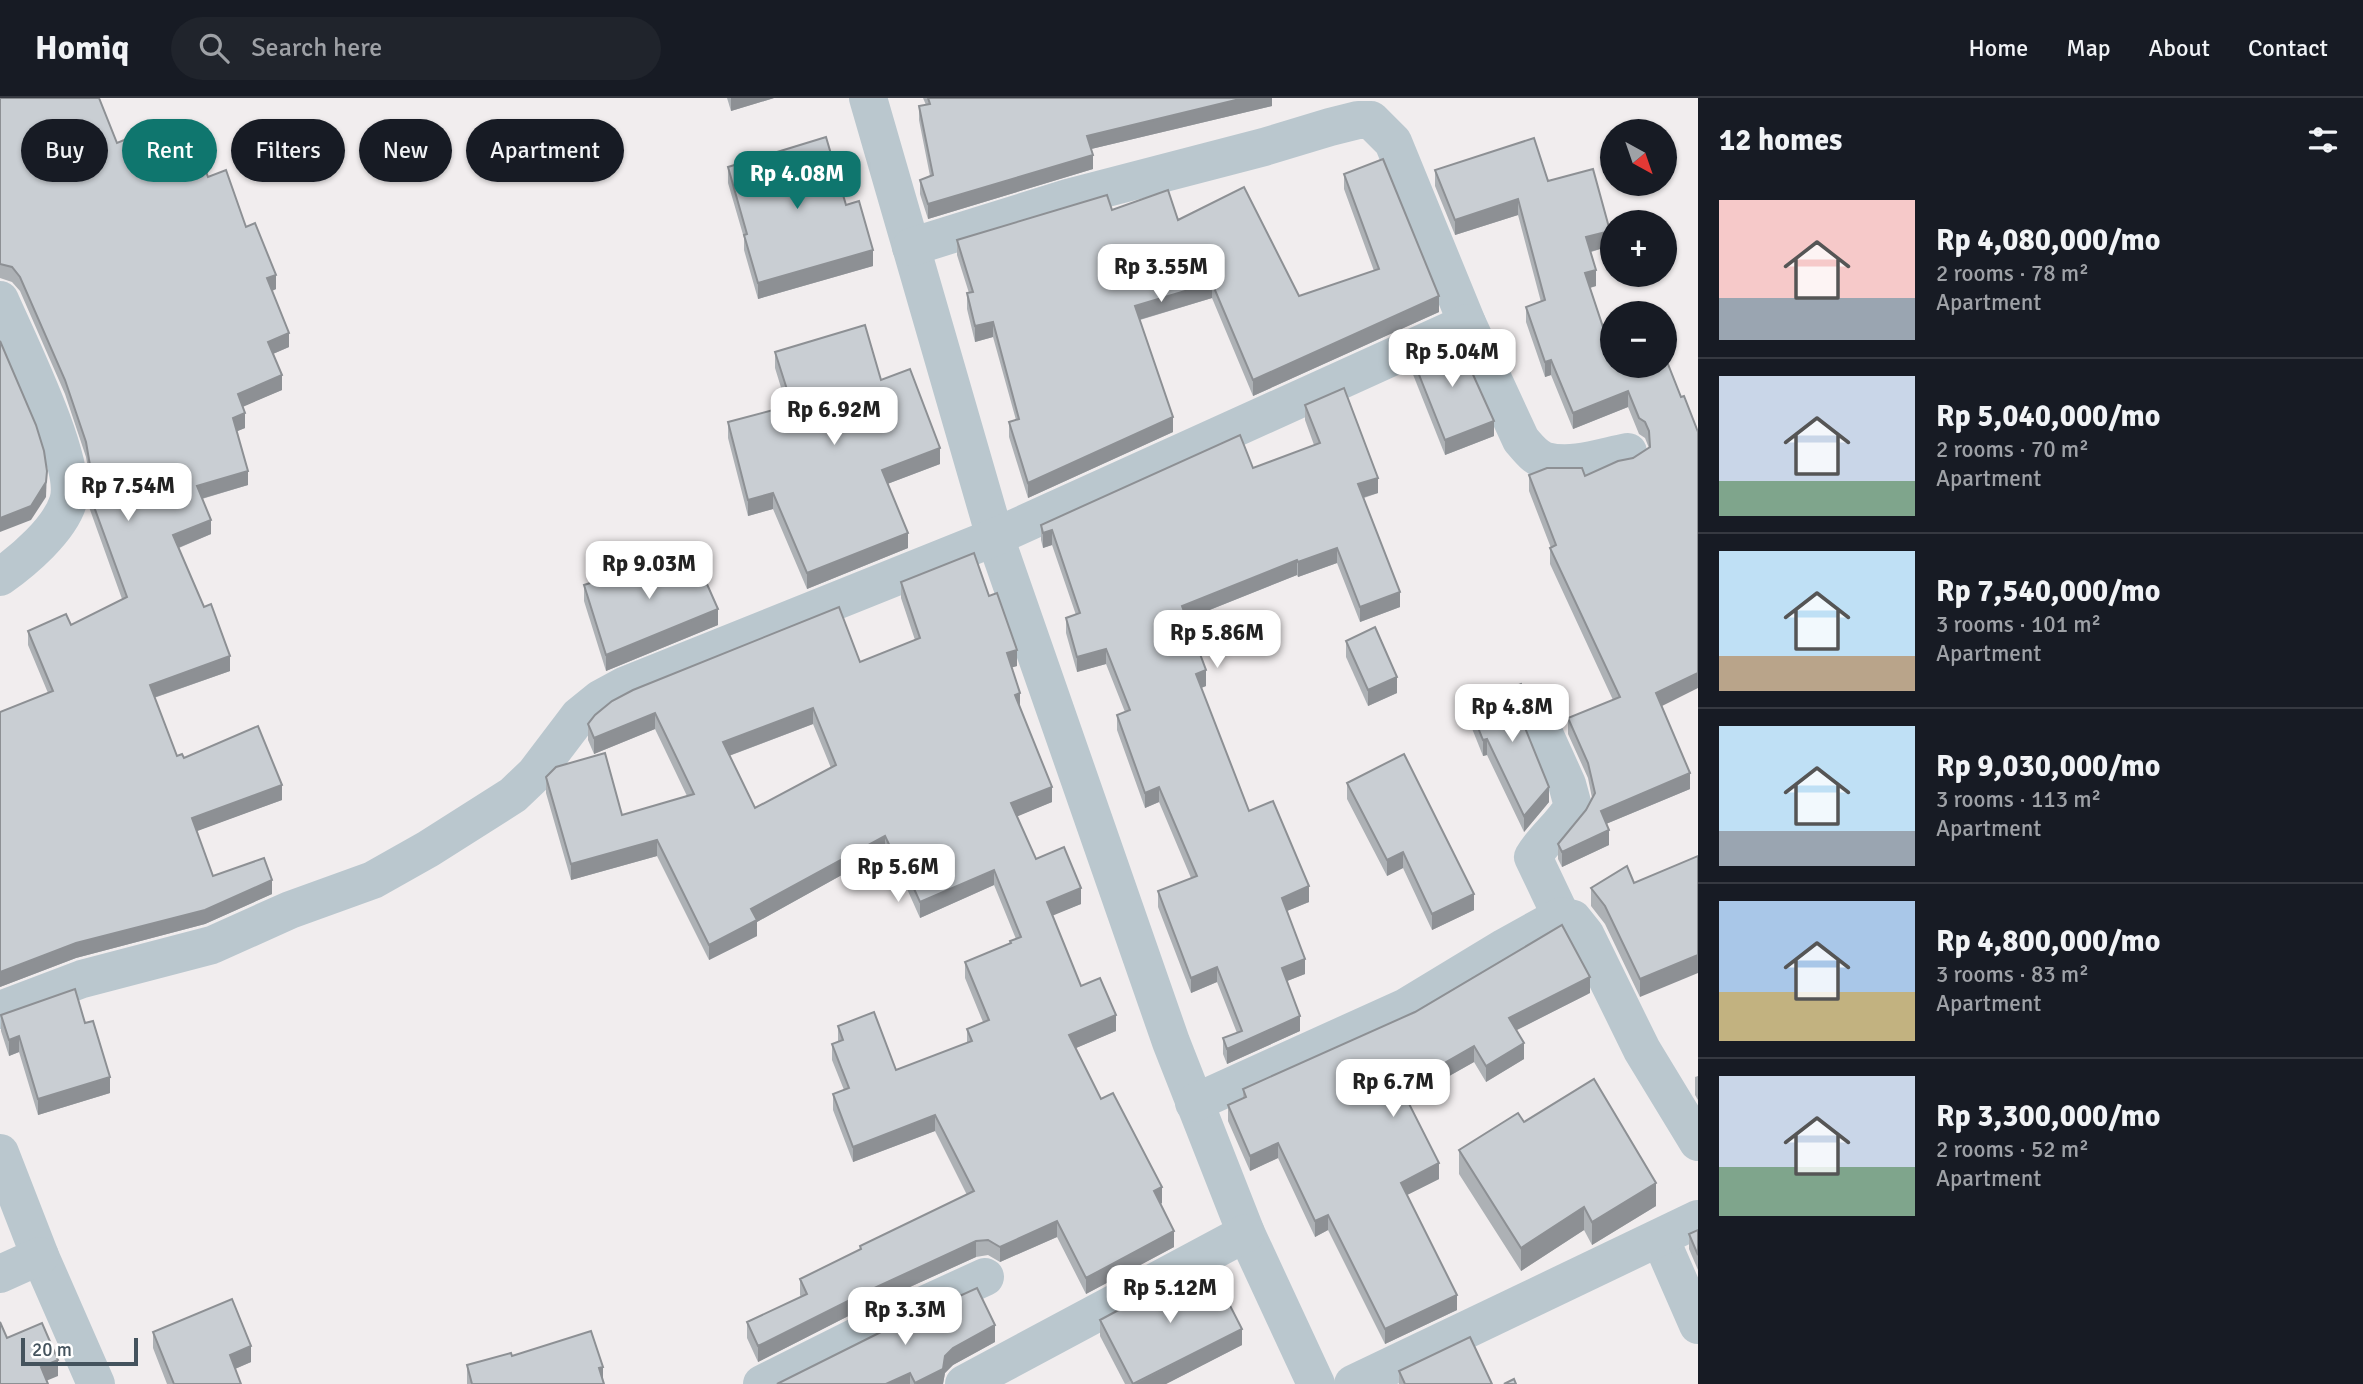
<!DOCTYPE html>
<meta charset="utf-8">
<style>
:root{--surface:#171b24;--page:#20242c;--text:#f1f3f6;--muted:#9ea1a6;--line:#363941;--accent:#0f766e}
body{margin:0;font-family:Signika,sans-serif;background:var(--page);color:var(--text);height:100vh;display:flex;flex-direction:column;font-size:26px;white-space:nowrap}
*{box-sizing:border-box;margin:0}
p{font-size:23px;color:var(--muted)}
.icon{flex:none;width:38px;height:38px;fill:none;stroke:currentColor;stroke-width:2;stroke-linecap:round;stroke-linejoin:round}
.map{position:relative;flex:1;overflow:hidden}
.panel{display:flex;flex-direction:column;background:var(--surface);width:665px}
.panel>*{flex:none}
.banner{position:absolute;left:21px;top:21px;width:665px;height:63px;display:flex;gap:14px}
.needle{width:46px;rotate:140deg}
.tools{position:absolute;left:1600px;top:21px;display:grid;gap:14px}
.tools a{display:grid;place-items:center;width:77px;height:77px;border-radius:50%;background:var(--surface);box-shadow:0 2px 5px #0004;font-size:35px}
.scale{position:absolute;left:21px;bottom:18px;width:117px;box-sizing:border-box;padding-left:7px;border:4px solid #44535d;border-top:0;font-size:19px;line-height:24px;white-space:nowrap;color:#44535d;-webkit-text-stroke:5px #fff;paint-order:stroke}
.price{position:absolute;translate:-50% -60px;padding:0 16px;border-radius:14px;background:#fff;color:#222;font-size:23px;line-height:46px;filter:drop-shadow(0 2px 4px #0008)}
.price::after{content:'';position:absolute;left:50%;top:42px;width:21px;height:16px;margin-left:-10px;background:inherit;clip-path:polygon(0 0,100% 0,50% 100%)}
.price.on{background:var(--accent);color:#fff}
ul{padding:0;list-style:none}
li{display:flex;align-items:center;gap:21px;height:175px;padding:0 21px}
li+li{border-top:2px solid var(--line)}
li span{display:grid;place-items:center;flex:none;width:196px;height:140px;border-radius:0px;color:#555}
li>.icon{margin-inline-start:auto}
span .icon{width:84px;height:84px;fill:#fffc;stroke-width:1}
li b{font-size:30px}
h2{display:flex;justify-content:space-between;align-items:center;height:84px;padding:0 21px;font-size:30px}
.chip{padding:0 24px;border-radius:32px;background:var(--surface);box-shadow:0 2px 5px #0004;font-size:24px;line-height:63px}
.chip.on{background:var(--accent);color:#fff}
header{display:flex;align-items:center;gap:42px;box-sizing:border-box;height:98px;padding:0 35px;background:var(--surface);border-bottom:2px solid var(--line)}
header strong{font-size:33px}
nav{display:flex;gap:38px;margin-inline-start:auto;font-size:24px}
.search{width:490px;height:63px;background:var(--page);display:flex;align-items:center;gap:18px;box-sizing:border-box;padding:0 24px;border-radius:38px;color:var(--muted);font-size:26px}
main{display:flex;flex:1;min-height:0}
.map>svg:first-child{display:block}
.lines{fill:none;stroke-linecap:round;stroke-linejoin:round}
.minor{stroke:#bac7ce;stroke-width:38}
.wall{fill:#adb1b5;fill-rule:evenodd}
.shaded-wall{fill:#8d9094}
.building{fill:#c9ced3;stroke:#8d9094;stroke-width:2;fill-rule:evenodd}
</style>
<header>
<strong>Homiq</strong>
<div class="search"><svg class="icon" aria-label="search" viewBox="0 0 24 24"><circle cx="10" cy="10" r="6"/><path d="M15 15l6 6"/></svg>Search here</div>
<nav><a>Home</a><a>Map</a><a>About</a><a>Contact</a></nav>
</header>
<main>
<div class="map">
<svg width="1698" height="1286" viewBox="0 0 1698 1286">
<rect width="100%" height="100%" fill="#f1edee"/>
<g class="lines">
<g class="minor">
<polyline points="868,0 995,439 1171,944 1246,1135 1316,1286"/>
<path d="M911,149L1068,100L1264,49L1330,29L1358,22H1371L1393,44L1467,225L1521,342C1528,350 1535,360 1546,363C1572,370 1602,359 1628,354"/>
<path d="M0,202C17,241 80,368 68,404C59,432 24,462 0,479"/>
<path d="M1543,633L1567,686L1573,708C1563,727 1544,740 1533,759L1561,818"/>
<polyline points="0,912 82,881 212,847 290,812 373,782 428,751 513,697 535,676 579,618 600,601 624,588 995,439 1467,225"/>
<polyline points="1194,1005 1406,909 1505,849 1561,818 1573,821 1585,836 1642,952 1698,1044"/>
<polyline points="0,1055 40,1158 96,1286"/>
<polyline points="1660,1140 1698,1227"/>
<polyline points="0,1176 40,1158"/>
<polyline points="762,1286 878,1228 985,1179"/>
<polyline points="964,1286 1246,1135"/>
<polyline points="1353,1286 1698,1121"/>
</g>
</g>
<g class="wall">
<polygon points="0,0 117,45 148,75 208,79 246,129 276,191 272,193 289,249 273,256 282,292 243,308 245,330 237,333 248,387 202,401 211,436 179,450 230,573 154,600 177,658 282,702 196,733 213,778 272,796 205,826 76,860 0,889 0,614 48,595 28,547 28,533 71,527 122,501 89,409 90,382 86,359 65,296 20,193 12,184 0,180"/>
<polygon points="727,0 774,0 731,13"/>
<polygon points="923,0 1272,0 1272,8 1091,51 1093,71 928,121 920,96 920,82 930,78 919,22 919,8 926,7"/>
<polygon points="728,69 846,107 873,168 758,201 744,152 744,140 728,85"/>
<polygon points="1435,72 1548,83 1610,148 1591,154 1596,188 1590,190 1610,250 1664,268 1662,608 1690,691 1606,726 1609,747 1562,769 1558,761 1558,746 1586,712 1592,700 1588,680 1568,636 1568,620 1613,602 1550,466 1550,450 1551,450 1529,393 1529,377 1585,378 1633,360 1649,350 1645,340 1639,336 1628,309 1573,331 1551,277 1545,279 1526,224 1526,209 1541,204 1518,117 1455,137 1435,88"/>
<polygon points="1344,76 1439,214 1253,298 1212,200 1140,222 1173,334 1028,400 1009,339 1009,324 1016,322 993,239 975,244 967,211 967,195 969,195 957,157 957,142 1112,112 1178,122 1299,198 1374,173 1344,91"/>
<polygon points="775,254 881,282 940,366 887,386 908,450 807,491 773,411 748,418 728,340 728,324 787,309 775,270"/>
<polygon points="1412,259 1494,338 1445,357 1412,274"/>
<polygon points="1305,307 1378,395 1364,400 1400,509 1360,524 1337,465 1298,479 1297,477 1187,521 1206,588 1201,590 1249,713 1309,804 1287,813 1305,876 1287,883 1300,933 1227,966 1223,956 1223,940 1237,935 1217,884 1191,895 1158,809 1158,793 1191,780 1159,704 1145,710 1117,632 1117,617 1125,614 1106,566 1077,574 1066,535 1066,520 1076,517 1052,447 1043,450 1041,442 1041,427 1253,370 1314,347 1305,322"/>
<path d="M901,484L989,498L1017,568L1011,569L1020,611L1052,704L1017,718L1036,761L1081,806L1052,817L1081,888L1116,933L1076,950L1101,1001L1162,1105L1160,1106L1174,1149L1086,1196L1057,1139L1000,1164L988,1157L976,1159L868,1208L758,1264L747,1240V1224L801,1199L800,1197V1181L860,1152V1148L967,1097L935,1033L853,1064L833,1012V996L844,992L832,962V946L838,944V928L896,972L967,945V931L983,924L965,880V864L1010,846V843L1016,841L994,787L920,820L899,773L895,775L885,753L757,824V838L709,862L657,758L571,782L546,695V679L622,717L687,698L655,631L594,656L588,642V626L860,564L915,542L901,500ZM813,626L831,670L755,710L729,658Z"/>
<polygon points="584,487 718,527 606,573 584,503"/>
<polygon points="1346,543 1397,595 1368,608 1346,559"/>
<polygon points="1469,607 1527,618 1523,626 1549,704 1524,734 1487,657 1483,658 1469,623"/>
<polygon points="1347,685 1474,812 1432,832 1403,770 1387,778 1347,701"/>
<polygon points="1698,758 1640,899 1605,826 1591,808 1591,790 1634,785"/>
<polygon points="1590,895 1516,932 1524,961 1486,984 1474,964 1407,1002 1439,1081 1407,1097 1457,1212 1385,1246 1328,1132 1315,1139 1278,1060 1250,1073 1228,1023 1228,1007 1243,1000 1243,991"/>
<polygon points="1,917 85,925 110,995 38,1017 19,954 9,958 1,933"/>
<polygon points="1698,978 1698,1002 1695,997 1695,979"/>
<polygon points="1524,1024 1656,1108 1592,1147 1584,1132 1521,1173 1459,1076 1459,1052"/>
<polygon points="1698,1132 1698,1172 1689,1151 1689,1136"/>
<polygon points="1202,1189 1242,1247 1166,1286 1125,1286 1100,1238 1100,1222"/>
<polygon points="153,1234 251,1264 235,1271 241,1286 167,1286 153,1250"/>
<polygon points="995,1244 953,1267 945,1275 943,1286 777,1286"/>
<polygon points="512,1258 603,1284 604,1286 467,1286 467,1267"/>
<polygon points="1399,1273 1492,1286 1399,1286"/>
</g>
<g class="shaded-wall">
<polygon points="731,0 774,0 731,13"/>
<polygon points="1244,0 1272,0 1272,8 1087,52 1087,38"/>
<polygon points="1093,57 1093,71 928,121 928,106"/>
<polygon points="1518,101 1518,117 1455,137 1455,122"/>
<polygon points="1610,133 1610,148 1586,155 1586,139"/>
<polygon points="873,152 873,168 758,201 758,185"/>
<polygon points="1596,172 1596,188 1585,191 1585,175"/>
<polygon points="276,177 276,191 267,195 267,180"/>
<polygon points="1212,185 1212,200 1135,223 1135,208"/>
<polygon points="1439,198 1439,214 1253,298 1253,282"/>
<polygon points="993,224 993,239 975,244 975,228"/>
<polygon points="289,235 289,249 268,258 268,244"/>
<polygon points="1551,262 1551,277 1545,279 1545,264"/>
<polygon points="282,277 282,292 238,311 238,296"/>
<polygon points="1628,293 1628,309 1573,331 1573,315"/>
<polygon points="245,315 245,330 233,335 233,320"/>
<polygon points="1173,319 1173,334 1028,400 1028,385"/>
<polygon points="1494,323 1494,338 1445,357 1445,342"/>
<polygon points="940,350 940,366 882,388 882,372"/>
<polygon points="47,373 46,399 31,422 0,434 0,420"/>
<polygon points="248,373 248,387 197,402 197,388"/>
<polygon points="1378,380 1378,395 1358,401 1358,386"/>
<polygon points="773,395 773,411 748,418 748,402"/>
<polygon points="211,422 211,436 173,452 173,437"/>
<polygon points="1052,432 1052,447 1043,450 1043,435"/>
<polygon points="908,435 908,450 807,491 807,475"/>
<polygon points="1337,450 1337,465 1298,479 1298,464"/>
<polygon points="1297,462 1297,477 1182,523 1182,508"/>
<polygon points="1400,494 1400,509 1360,524 1360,509"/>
<polygon points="718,511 718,527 606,573 606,557"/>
<polygon points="1106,551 1106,566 1077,574 1077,559"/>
<polygon points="1017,552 1017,568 1007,571 1007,555"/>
<polygon points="230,558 230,573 150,601 150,587"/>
<polygon points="1206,572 1206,588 1196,592 1196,576"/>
<polygon points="1698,575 1698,590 1656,611 1656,595"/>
<polygon points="1397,579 1397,595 1368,608 1368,592"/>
<polygon points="1020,595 1020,610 1015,597"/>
<polygon points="1527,602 1527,618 1521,630 1521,614"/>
<polygon points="813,610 813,626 723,660 723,644"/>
<polygon points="655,615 655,631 594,656 594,640"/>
<polygon points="1487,641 1487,657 1483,658 1483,642"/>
<polygon points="1690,675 1690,691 1601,728 1601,713"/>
<polygon points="282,687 282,702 192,735 192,720"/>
<polygon points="1052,689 1052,704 1011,721 1011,705"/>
<polygon points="1159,689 1159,704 1145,710 1145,695"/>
<polygon points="1549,689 1549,704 1524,734 1524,718"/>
<polygon points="1609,732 1609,747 1562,769 1562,754"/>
<polygon points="885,738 885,753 757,824 757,838 709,862 709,847 751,811"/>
<polygon points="657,742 657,758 571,782 571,766"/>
<polygon points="1403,754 1403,770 1387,778 1387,762"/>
<polygon points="899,758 899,773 895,775 895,759"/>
<polygon points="994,772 994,787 920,820 920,804"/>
<polygon points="272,782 272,796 205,826 76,860 0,889 0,874 76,845"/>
<polygon points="1309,788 1309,804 1282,815 1282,800"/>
<polygon points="1081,790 1081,806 1047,820 1047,804"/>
<polygon points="1474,796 1474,812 1432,832 1432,816"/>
<polygon points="1698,857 1698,875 1640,899 1640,881"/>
<polygon points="1305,861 1305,876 1282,885 1282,870"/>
<polygon points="1217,869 1217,884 1191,895 1191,880"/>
<polygon points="1590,879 1590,895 1509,936 1509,920"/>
<polygon points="1116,917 1116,933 1069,953 1069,937"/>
<polygon points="1300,918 1300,933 1227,966 1227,951"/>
<polygon points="19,938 19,954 9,958 9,942"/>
<polygon points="1524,945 1524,961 1486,984 1486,968"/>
<polygon points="1474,948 1474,964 1401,1005 1401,990"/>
<polygon points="110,979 110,995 38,1017 38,1001"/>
<polygon points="935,1017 935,1033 853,1064 853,1049"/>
<polygon points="1278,1045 1278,1060 1250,1073 1250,1058"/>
<polygon points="1439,1065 1439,1081 1401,1100 1401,1085"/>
<polygon points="1656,1085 1656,1108 1592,1147 1592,1124"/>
<polygon points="1162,1089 1162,1105 1154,1109 1154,1093"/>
<polygon points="1584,1109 1584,1132 1521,1173 1521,1150"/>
<polygon points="1328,1117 1328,1132 1315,1139 1315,1123"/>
<polygon points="1057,1123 1057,1139 1000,1164 1000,1149"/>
<polygon points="1174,1133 1174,1149 1086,1196 1086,1180"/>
<polygon points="976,1143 976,1159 868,1208 758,1264 758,1248 868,1193"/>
<polygon points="1457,1197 1457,1212 1385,1246 1385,1231"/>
<polygon points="995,1227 995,1244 953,1267 945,1275 943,1286 915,1286 953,1250"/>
<polygon points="1242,1231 1242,1247 1166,1286 1135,1286"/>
<polygon points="251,1248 251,1264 230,1273 230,1257"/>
<polygon points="58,1262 58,1278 41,1285 41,1269"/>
<polygon points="603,1269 603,1286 599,1270"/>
<polygon points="910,1275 910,1286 886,1286"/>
</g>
<g class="building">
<polygon points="0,0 99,0 117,45 134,38 148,75 200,57 208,79 226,72 246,129 255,125 276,177 267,180 289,235 268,244 282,277 238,296 245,315 233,320 248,373 197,388 211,422 173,437 204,509 211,506 230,558 150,587 177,658 182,656 184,660 258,628 282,687 192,720 213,778 264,760 272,782 205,812 76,845 0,874 0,614 53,593 28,533 66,516 71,527 127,499 89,395 91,373 86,344 65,282 20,179 12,169 0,166"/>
<polygon points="928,0 1244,0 1087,38 1093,57 928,106 920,82 933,77 919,8 930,6"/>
<polygon points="826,39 846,107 859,103 873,152 758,185 744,137 747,136 728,69"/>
<polygon points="1534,40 1548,83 1593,71 1610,133 1586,139 1596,172 1585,175 1610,250 1612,249 1612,268 1664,268 1664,256 1681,299 1684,298 1698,334 1698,575 1656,595 1690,675 1601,713 1609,732 1562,754 1558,746 1586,712 1595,695 1588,665 1568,620 1620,599 1550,450 1556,447 1529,377 1547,370 1582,370 1585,378 1618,363 1633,360 1650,349 1649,333 1645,324 1639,320 1628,293 1573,315 1551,262 1545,264 1526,209 1545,202 1518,101 1455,122 1435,72"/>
<polygon points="1383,61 1439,198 1253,282 1212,185 1135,208 1173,319 1028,385 1009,324 1019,321 993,224 975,228 967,195 973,194 957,142 1107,97 1112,112 1168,92 1178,122 1244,89 1299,198 1379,171 1344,76"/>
<polygon points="865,227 881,282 910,271 940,350 882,372 908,435 807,475 773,395 748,402 728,324 792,307 775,254"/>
<polygon points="1456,239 1494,323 1445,342 1412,259"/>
<polygon points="0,243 36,327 44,353 47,373 46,384 31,408 0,420"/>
<polygon points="1344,290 1378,380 1358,386 1400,494 1360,509 1337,450 1298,464 1297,462 1182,508 1206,572 1196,576 1249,713 1273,703 1309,788 1282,800 1305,861 1282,870 1300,918 1227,951 1223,940 1242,933 1217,869 1191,880 1158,793 1197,778 1159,689 1145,695 1117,617 1130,612 1106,551 1077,559 1066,520 1080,515 1052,432 1043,435 1041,427 1240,337 1253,370 1320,345 1305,307"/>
<polygon points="691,450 718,511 606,557 584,487 661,463"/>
<path d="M974,455L989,498L997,495L1017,552L1007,555L1020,595L1015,597L1052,689L1011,705L1036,761L1064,749L1081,790L1047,804L1081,888L1100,880L1116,917L1069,937L1101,1001L1113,995L1162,1089L1154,1093L1174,1133L1086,1180L1057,1123L1000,1149L988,1142L976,1143L868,1193L758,1248L747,1224L807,1196L800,1181L861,1151L860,1148L974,1093L935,1017L853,1049L833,996L849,990L832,946L843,942L838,928L874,914L896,972L972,943L967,931L989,922L965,864L1011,845L1010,843L1021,839L994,772L920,804L899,758L895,759L885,738L751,811L757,822L709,847L657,742L571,766L546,679L556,669L605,655L622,717L694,696L655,615L594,640L588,626L595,617L612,603L633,592L839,509L860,564L920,540L901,484ZM813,610L836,667L755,710L723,644Z"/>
<polygon points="1375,529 1397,579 1368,592 1346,543"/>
<polygon points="1521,586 1527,602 1521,614 1523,625 1549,689 1524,718 1487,641 1483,642 1469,607"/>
<polygon points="1404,656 1474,796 1432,816 1403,754 1387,762 1347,685"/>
<polygon points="1698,758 1698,857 1640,881 1605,808 1591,790 1627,768 1634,785"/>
<polygon points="1562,827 1590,879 1509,920 1524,945 1486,968 1474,948 1401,990 1439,1065 1401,1085 1457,1197 1385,1231 1328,1117 1315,1123 1278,1045 1250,1058 1228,1007 1246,999 1243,991 1415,914"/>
<polygon points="75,891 85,925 93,923 110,979 38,1001 19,938 9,942 1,917"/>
<polygon points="1594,981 1656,1085 1592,1124 1584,1109 1521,1150 1459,1052 1518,1015 1524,1024"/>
<polygon points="1698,1132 1698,1157 1689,1136"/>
<polygon points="1193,1172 1202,1189 1217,1182 1242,1231 1133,1286 1100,1222"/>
<polygon points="977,1190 995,1227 953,1250 945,1258 943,1271 915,1285 910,1275 886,1286 777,1286 887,1231"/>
<polygon points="232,1201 251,1248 230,1257 241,1286 174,1286 153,1234"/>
<polygon points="0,1224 7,1240 42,1225 58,1262 41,1269 48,1286 0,1286"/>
<polygon points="591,1233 603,1269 599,1270 604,1286 472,1286 467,1267 511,1255 512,1258"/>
<polygon points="1470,1239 1492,1286 1405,1286 1399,1273"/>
<polygon points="1514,1281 1516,1286 1504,1286"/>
</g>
</svg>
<div class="tools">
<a><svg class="needle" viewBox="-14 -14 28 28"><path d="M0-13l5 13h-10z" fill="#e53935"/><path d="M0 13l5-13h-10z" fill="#9ea1a6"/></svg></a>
<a>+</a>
<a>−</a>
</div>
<div class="scale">20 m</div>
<b class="price on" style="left:797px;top:113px">Rp 4.08M</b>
<b class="price" style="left:1161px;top:206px">Rp 3.55M</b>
<b class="price" style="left:1452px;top:291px">Rp 5.04M</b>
<b class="price" style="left:834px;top:349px">Rp 6.92M</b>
<b class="price" style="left:128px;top:425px">Rp 7.54M</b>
<b class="price" style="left:649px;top:503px">Rp 9.03M</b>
<b class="price" style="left:1217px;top:572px">Rp 5.86M</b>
<b class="price" style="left:1512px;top:646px">Rp 4.8M</b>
<b class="price" style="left:898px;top:806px">Rp 5.6M</b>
<b class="price" style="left:1393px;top:1021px">Rp 6.7M</b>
<b class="price" style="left:1170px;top:1227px">Rp 5.12M</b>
<b class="price" style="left:905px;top:1249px">Rp 3.3M</b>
<div class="banner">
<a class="chip">Buy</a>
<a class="chip on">Rent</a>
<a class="chip">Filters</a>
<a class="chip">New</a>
<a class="chip">Apartment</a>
</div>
</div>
<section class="panel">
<h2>12 homes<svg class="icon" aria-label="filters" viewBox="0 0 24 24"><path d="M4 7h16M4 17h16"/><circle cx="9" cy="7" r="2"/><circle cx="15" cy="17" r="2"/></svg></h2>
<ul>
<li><span style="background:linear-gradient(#f6c9c9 70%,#9aa5b1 0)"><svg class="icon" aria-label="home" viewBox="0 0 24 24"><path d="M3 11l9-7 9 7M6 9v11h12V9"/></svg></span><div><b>Rp 4,080,000/mo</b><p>2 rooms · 78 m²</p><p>Apartment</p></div></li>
<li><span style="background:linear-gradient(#c9d6e8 75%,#7fa58c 0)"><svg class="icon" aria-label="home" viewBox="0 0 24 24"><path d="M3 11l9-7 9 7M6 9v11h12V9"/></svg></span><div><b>Rp 5,040,000/mo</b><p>2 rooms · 70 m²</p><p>Apartment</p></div></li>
<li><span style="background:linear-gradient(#bfe0f5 75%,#b9a48a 0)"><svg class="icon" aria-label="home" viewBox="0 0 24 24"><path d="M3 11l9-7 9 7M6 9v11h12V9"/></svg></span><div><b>Rp 7,540,000/mo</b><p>3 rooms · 101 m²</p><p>Apartment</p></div></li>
<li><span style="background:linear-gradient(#bfe0f5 75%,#9aa5b1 0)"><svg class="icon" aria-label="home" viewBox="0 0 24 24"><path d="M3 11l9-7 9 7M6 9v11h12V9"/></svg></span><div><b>Rp 9,030,000/mo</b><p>3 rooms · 113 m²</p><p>Apartment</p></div></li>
<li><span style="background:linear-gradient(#a9c7e8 65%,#c2b280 0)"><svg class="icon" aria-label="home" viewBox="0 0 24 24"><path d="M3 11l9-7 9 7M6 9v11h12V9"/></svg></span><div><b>Rp 4,800,000/mo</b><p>3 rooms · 83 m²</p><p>Apartment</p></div></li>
<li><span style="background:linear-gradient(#c9d6e8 65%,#7fa58c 0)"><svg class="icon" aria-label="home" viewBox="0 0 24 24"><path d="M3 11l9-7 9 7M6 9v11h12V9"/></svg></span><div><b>Rp 3,300,000/mo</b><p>2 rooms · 52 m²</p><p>Apartment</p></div></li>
</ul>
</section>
</main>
